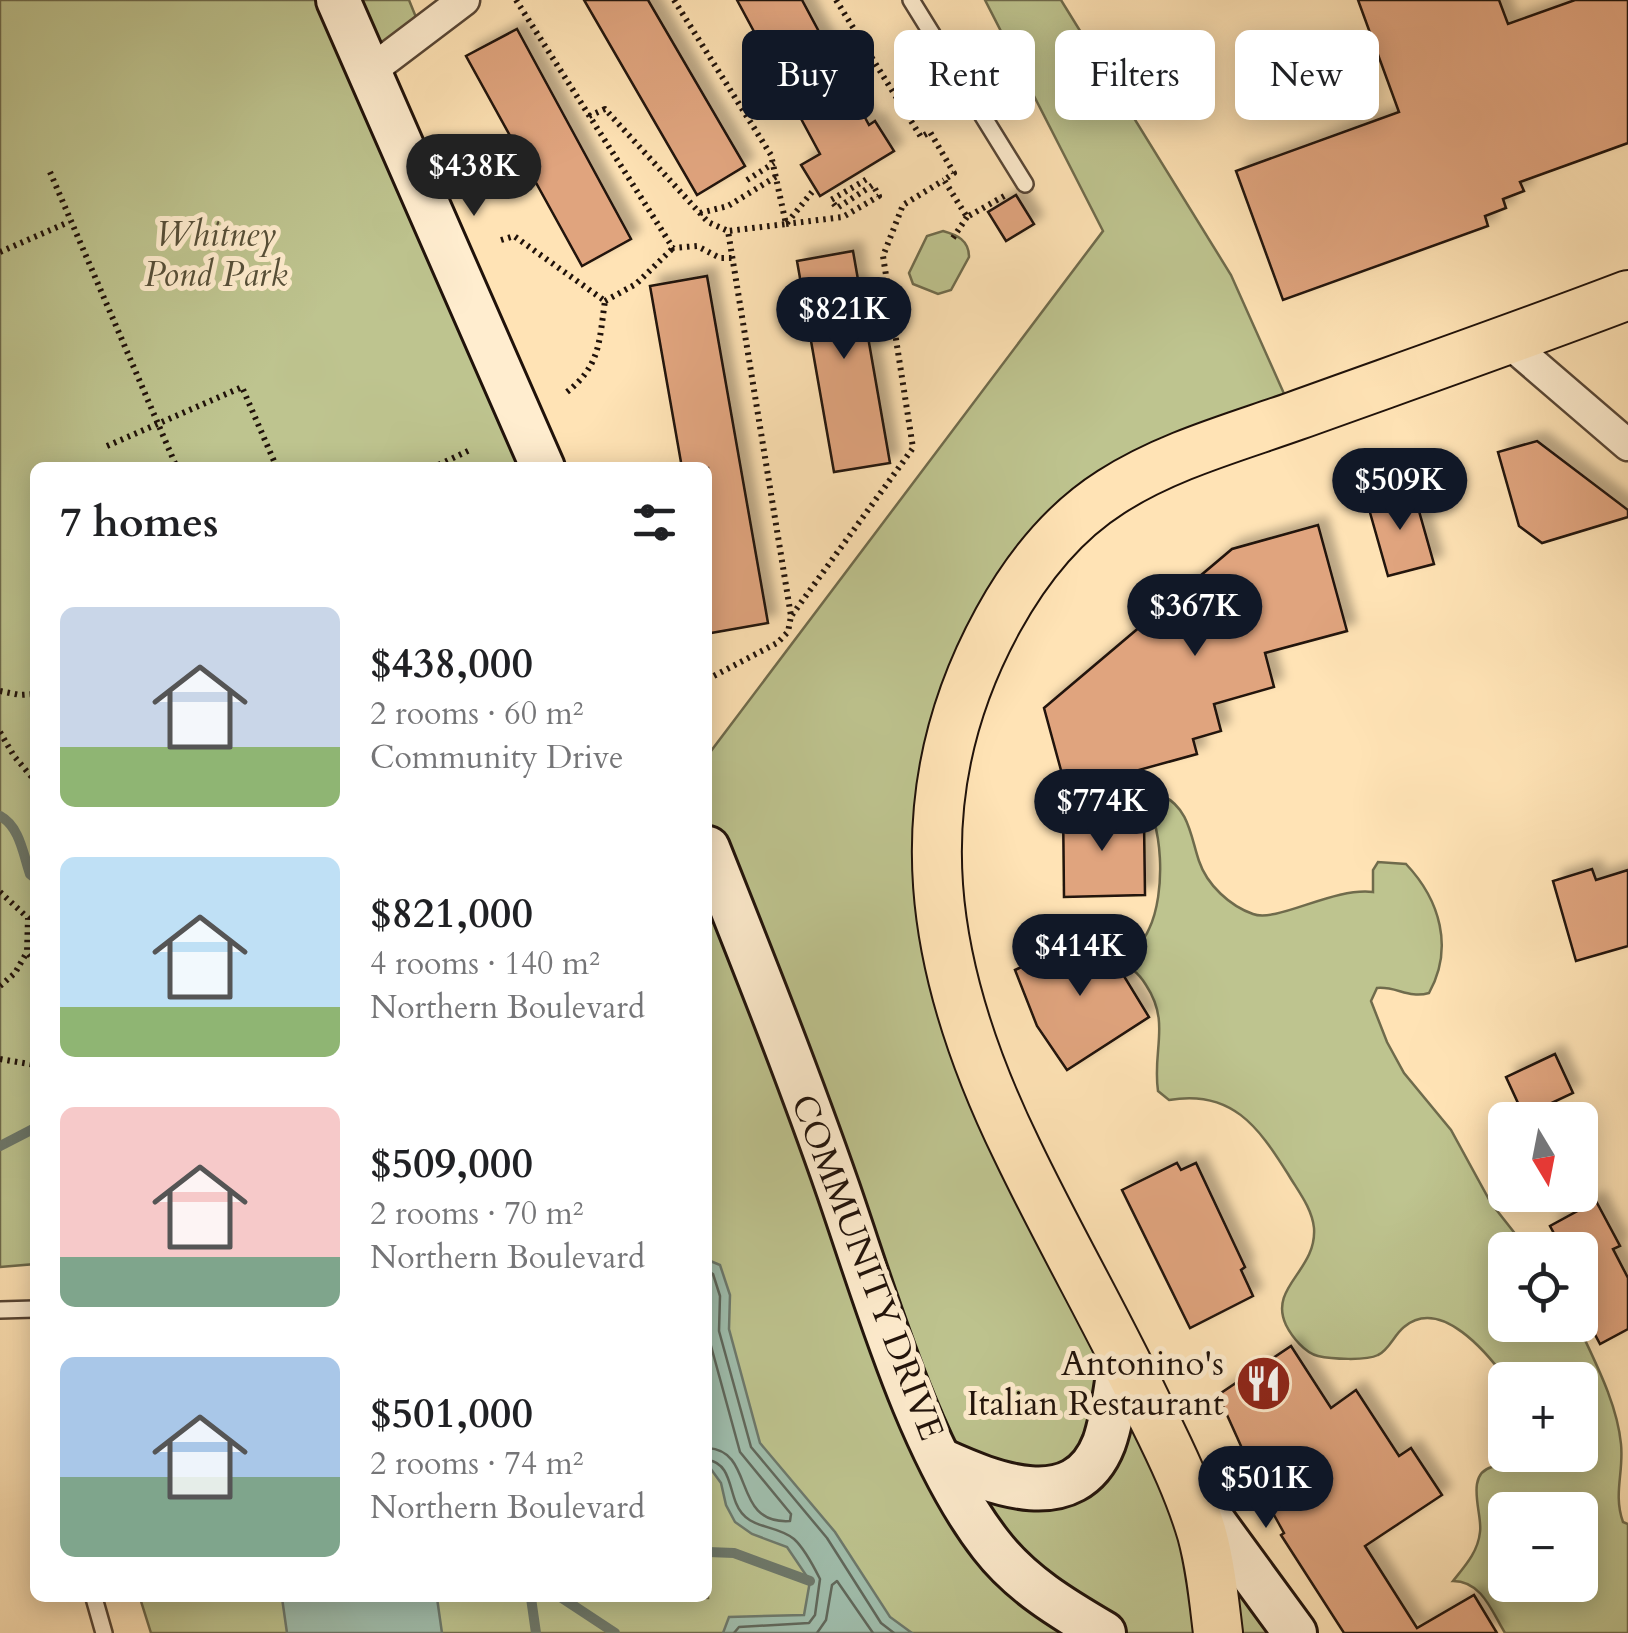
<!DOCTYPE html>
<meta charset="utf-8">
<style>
:root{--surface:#fff;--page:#f6f6f6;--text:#202124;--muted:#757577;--accent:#111827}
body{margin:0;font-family:Cardo,serif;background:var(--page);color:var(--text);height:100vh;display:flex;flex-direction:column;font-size:38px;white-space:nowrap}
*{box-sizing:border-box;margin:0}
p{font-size:32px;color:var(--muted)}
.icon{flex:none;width:55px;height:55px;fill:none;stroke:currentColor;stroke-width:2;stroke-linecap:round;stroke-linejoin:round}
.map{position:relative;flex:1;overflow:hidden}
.details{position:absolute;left:30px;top:462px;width:682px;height:1140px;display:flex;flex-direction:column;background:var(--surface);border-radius:15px;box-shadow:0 5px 25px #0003}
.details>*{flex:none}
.banner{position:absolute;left:742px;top:30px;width:735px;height:90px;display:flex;gap:20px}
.needle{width:65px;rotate:170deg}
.buttons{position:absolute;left:1488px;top:1102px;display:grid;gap:20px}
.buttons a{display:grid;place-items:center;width:110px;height:110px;border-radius:15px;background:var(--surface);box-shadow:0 5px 25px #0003;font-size:50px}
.price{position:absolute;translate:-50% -85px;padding:0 22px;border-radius:35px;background:var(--accent);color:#fff;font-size:32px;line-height:65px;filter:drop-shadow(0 2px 5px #0008)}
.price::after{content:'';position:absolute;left:50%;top:60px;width:30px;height:22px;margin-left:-15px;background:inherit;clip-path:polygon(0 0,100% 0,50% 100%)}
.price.on{background:#222;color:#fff}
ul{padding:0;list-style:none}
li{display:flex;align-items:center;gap:30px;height:250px;padding:0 30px}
li span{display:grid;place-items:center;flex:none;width:280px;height:200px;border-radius:15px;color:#555}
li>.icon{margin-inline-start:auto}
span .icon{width:120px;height:120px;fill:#fffc;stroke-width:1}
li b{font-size:42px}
h2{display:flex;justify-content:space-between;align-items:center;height:120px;padding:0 30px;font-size:42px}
.tag{padding:0 35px;border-radius:15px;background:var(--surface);box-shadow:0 5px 25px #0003;font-size:35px;line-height:90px}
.tag.on{background:var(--accent);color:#fff}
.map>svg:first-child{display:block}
.green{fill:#bec48f;stroke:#6f6b4c;stroke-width:2.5;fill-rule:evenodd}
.water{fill:#a0bead;stroke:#6d796c;stroke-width:2.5}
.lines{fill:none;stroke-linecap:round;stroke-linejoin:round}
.shore{stroke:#60685c;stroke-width:2.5}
.stream{stroke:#6d796c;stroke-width:10}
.building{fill:#e0a47e;stroke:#20120a;stroke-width:2.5;filter:url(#shadow)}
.lane-casing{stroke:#584635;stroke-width:20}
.street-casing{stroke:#584635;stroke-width:35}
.secondary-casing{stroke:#20120a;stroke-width:48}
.primary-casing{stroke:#20120a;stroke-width:52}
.path{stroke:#20120a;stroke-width:6;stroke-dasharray:2.5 5;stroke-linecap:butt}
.lane{stroke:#ffedcf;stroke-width:15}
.street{stroke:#ffedcf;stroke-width:30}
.secondary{stroke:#ffedcf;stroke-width:42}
.primary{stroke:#ffe3b5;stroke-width:48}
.labels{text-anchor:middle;stroke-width:10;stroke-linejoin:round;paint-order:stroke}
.park-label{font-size:35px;font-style:italic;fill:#575039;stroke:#ffedcf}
.street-label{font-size:35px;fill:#20120a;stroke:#ffedcf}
.poi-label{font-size:35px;fill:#20120a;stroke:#ffedcf;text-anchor:end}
</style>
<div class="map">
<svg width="1628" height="1633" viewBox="0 0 1628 1633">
<defs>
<filter id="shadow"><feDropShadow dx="9" dy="-9" stdDeviation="5" flood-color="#0004"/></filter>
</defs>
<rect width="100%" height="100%" fill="#ffe3b5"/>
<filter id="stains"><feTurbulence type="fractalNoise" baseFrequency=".002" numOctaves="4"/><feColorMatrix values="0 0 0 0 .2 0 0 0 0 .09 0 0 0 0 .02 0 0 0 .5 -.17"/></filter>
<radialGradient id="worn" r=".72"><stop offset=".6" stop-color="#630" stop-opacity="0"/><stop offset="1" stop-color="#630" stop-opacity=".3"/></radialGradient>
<g class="green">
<polygon points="0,0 409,0 422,32 370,71 543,467 35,468 35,1264 0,1267"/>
<polygon points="985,0 1061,0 1231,275 1294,416 1169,461 1010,598 935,839 1015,1148 1295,1633 151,1633 140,1598 708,1598 708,755 1103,231"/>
<path d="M943,231C957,235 969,240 969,257L951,290L938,294L913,284L909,273L927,236Z"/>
<path d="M1140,791C1147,792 1156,793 1163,796C1189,808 1191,838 1199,861C1207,885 1230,906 1253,914C1277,923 1333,887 1373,892V870L1378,862L1406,864C1440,900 1454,948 1429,993C1409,999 1396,986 1377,988L1371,1001L1387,1042L1404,1073L1451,1130L1491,1203L1528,1250H1505V1325H1578C1595,1362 1617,1403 1621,1444C1624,1472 1613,1494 1623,1522L1628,1524V1633H1505C1492,1612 1482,1581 1453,1581C1465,1566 1478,1552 1480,1532C1483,1515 1464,1474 1492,1467C1500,1465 1508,1467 1516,1465L1522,1455H1580V1380H1507C1488,1354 1441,1296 1404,1327C1394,1335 1389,1350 1378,1355C1366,1361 1331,1359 1318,1356C1305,1353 1292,1337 1286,1325C1268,1287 1317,1271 1314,1228C1312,1208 1298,1191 1288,1174C1258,1126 1231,1089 1169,1100L1158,1091C1152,1050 1171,1023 1146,985C1138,972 1130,966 1116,963C1128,954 1143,944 1149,929C1166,894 1164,821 1140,791ZM1505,1510H1580V1585H1505Z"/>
</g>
<g class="water">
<polygon points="708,1260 720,1265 730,1295 729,1329 760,1443 835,1532 890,1617 912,1633 723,1633 729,1617 804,1615 810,1581 787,1547 752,1534 735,1522 726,1505 721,1483 708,1465"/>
<polygon points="282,1598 437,1598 442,1633 287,1633"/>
</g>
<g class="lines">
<g class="shore">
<polyline points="708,1271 713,1274 720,1296 719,1331 751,1447 827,1538 881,1623 894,1633"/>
<path d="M708,1335L740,1452L791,1514L790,1521C731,1525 756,1451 708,1448"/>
<path d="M708,1460C729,1463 729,1486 736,1503C747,1531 775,1523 794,1539C804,1548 814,1567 820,1579L815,1615L809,1623L739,1627L734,1633"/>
<polyline points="817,1633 826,1620 832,1585 837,1581 873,1633"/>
</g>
<g class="stream">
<path d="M0,816C20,827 23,854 30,874L35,878"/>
<polyline points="0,1146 35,1128"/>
<polyline points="708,1552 734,1553 810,1581"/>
<polyline points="531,1598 536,1633"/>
<polyline points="562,1598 615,1633"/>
</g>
</g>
<g class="building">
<polygon points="584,0 648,0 745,166 697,195"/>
<polygon points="737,0 802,0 869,125 875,121 894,151 820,196 801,165 820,154"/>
<polygon points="1358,0 1499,0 1508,24 1575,0 1628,0 1628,143 1520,182 1524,191 1503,199 1506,208 1485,216 1488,226 1283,300 1236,171 1399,112"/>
<polygon points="517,29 631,239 582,266 466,56"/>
<polygon points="1016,195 1034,224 1006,241 988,212"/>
<polygon points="853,251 890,463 834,472 797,261"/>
<polygon points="707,276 768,623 711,633 708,611 708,468 682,468 650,286"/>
<polygon points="1537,441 1628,510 1628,517 1542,543 1519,526 1498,452"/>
<polygon points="1413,490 1434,564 1388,576 1367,502"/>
<polygon points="1318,525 1347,631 1265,653 1274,687 1214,704 1221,731 1193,739 1197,754 1063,791 1062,774 1044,708 1232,549"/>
<polygon points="1063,802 1144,821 1145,895 1064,897"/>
<polygon points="1592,869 1596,880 1628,870 1628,946 1576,961 1553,881"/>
<polygon points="1097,932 1149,1017 1067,1070 1037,1026 1015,970"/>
<polygon points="1555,1054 1573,1093 1524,1116 1506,1077"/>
<polygon points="1177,1163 1181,1170 1196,1163 1245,1267 1241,1270 1253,1296 1190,1328 1122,1190"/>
<polygon points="1596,1201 1620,1246 1613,1249 1628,1278 1628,1329 1600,1344 1580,1306 1580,1250 1563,1250 1550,1226"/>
<polygon points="1291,1346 1331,1408 1356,1390 1399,1456 1411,1448 1442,1495 1365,1546 1417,1628 1474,1595 1497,1633 1344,1633 1281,1535 1284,1533 1248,1468 1250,1466 1218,1395"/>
</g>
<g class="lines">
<defs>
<g id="lane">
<polyline points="911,0 1025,184"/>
<polyline points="0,1310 35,1309"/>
<polyline points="94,1598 104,1633"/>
</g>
<g id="street">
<polyline points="369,72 464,0"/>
<polyline points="1507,341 1628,445"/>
</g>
<g id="secondary">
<polyline points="338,0 543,468"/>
<path d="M708,848C753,961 798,1074 838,1189C876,1299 920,1454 991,1545C1021,1584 1063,1609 1104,1633"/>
<path d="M941,1460C992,1483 1075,1518 1104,1443C1114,1415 1116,1381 1122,1351"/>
<polyline points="1195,1496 1295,1633"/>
</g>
<path id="primary" d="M1218,1633C1214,1600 1211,1567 1202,1534C1190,1493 1172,1455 1153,1417C1111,1327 1060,1240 1017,1150C931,974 899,800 998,620C1025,571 1062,523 1111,492C1167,456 1233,438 1295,416C1406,376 1518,337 1628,295"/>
</defs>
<use href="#lane" class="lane-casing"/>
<use href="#street" class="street-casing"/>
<use href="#secondary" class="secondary-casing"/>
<use href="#primary" class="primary-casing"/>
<g class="path">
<polyline points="516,0 673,248 697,246 720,258 732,258"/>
<polyline points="674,0 771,155 786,224 728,231 791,616 788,632 777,643 708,679"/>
<polyline points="836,0 921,137 930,132 954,173 944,180 967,217 1006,195"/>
<polyline points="589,116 605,109 708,222 728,231"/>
<polyline points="50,172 177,468"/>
<polyline points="747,180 774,163"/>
<polyline points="700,213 728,206 777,176"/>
<polyline points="787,223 812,192"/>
<polyline points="786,224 843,217 879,196 873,185 837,208 831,200 867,179"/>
<polyline points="953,238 967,217"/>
<path d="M501,240L514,236L605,301C599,341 601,365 567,392"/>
<polyline points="0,252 69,222"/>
<polyline points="605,301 636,284 673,248"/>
<polyline points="107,446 242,387 277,468"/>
<polyline points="432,468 472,449"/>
<polyline points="792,615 913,448 883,256 903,205 944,180"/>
<polyline points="0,691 20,695 35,694"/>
<polyline points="0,732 14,756 35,781"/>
<polyline points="0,892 28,918 27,952 35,962"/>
<polyline points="0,986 15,973 27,952"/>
<polyline points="0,1059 35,1065"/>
</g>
<use href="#lane" class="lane"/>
<use href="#street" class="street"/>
<use href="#secondary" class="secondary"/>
<use href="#primary" class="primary"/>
</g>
<defs>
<symbol id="restaurant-disc" viewBox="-11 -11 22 22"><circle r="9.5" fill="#8f2418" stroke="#ffedcf"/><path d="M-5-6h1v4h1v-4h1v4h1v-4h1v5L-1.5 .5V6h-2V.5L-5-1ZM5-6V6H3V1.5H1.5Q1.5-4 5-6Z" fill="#fff"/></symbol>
</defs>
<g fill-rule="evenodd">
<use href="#restaurant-disc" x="1232" y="1352" width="63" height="63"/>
</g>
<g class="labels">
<g class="park-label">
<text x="216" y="246">Whitney<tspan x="216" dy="40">Pond Park</tspan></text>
</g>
<g class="street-label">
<text transform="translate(868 1267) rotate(69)" y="12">COMMUNITY DRIVE</text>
</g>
<g class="poi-label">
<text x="1224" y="1375">Antonino's<tspan x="1224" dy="40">Italian Restaurant</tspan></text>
</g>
</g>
<rect width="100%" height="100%" filter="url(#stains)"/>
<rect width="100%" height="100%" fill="url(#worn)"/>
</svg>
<div class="buttons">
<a><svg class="needle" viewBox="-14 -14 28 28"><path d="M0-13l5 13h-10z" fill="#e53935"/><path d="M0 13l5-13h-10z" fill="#757577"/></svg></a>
<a><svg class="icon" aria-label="locate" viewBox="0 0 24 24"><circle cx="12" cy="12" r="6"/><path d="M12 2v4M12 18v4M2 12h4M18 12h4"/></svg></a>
<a>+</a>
<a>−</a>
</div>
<b class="price on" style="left:474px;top:219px">$438K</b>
<b class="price" style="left:844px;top:362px">$821K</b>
<b class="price" style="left:1400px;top:533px">$509K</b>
<b class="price" style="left:1195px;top:659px">$367K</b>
<b class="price" style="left:1102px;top:854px">$774K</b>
<b class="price" style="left:1080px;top:999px">$414K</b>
<b class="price" style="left:1266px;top:1531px">$501K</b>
<div class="banner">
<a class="tag on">Buy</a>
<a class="tag">Rent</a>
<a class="tag">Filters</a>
<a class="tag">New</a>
</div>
<section class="details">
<h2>7 homes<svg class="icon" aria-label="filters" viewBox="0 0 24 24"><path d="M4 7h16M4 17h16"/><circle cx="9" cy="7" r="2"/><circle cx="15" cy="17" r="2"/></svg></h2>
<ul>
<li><span style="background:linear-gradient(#c9d6e8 70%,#8fb573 0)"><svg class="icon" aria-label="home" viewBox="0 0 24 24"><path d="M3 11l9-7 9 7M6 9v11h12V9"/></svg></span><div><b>$438,000</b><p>2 rooms · 60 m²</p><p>Community Drive</p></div></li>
<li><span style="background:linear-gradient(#bfe0f5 75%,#8fb573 0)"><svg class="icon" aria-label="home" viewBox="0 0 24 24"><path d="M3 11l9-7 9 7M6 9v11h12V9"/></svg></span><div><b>$821,000</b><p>4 rooms · 140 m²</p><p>Northern Boulevard</p></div></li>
<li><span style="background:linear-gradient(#f6c9c9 75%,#7fa58c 0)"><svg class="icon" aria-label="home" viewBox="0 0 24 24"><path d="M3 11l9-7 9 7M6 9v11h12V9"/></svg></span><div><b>$509,000</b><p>2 rooms · 70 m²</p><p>Northern Boulevard</p></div></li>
<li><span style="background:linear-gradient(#a9c7e8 60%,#7fa58c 0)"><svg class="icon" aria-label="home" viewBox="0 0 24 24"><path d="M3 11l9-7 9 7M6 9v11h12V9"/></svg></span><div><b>$501,000</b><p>2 rooms · 74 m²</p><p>Northern Boulevard</p></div></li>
</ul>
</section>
</div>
